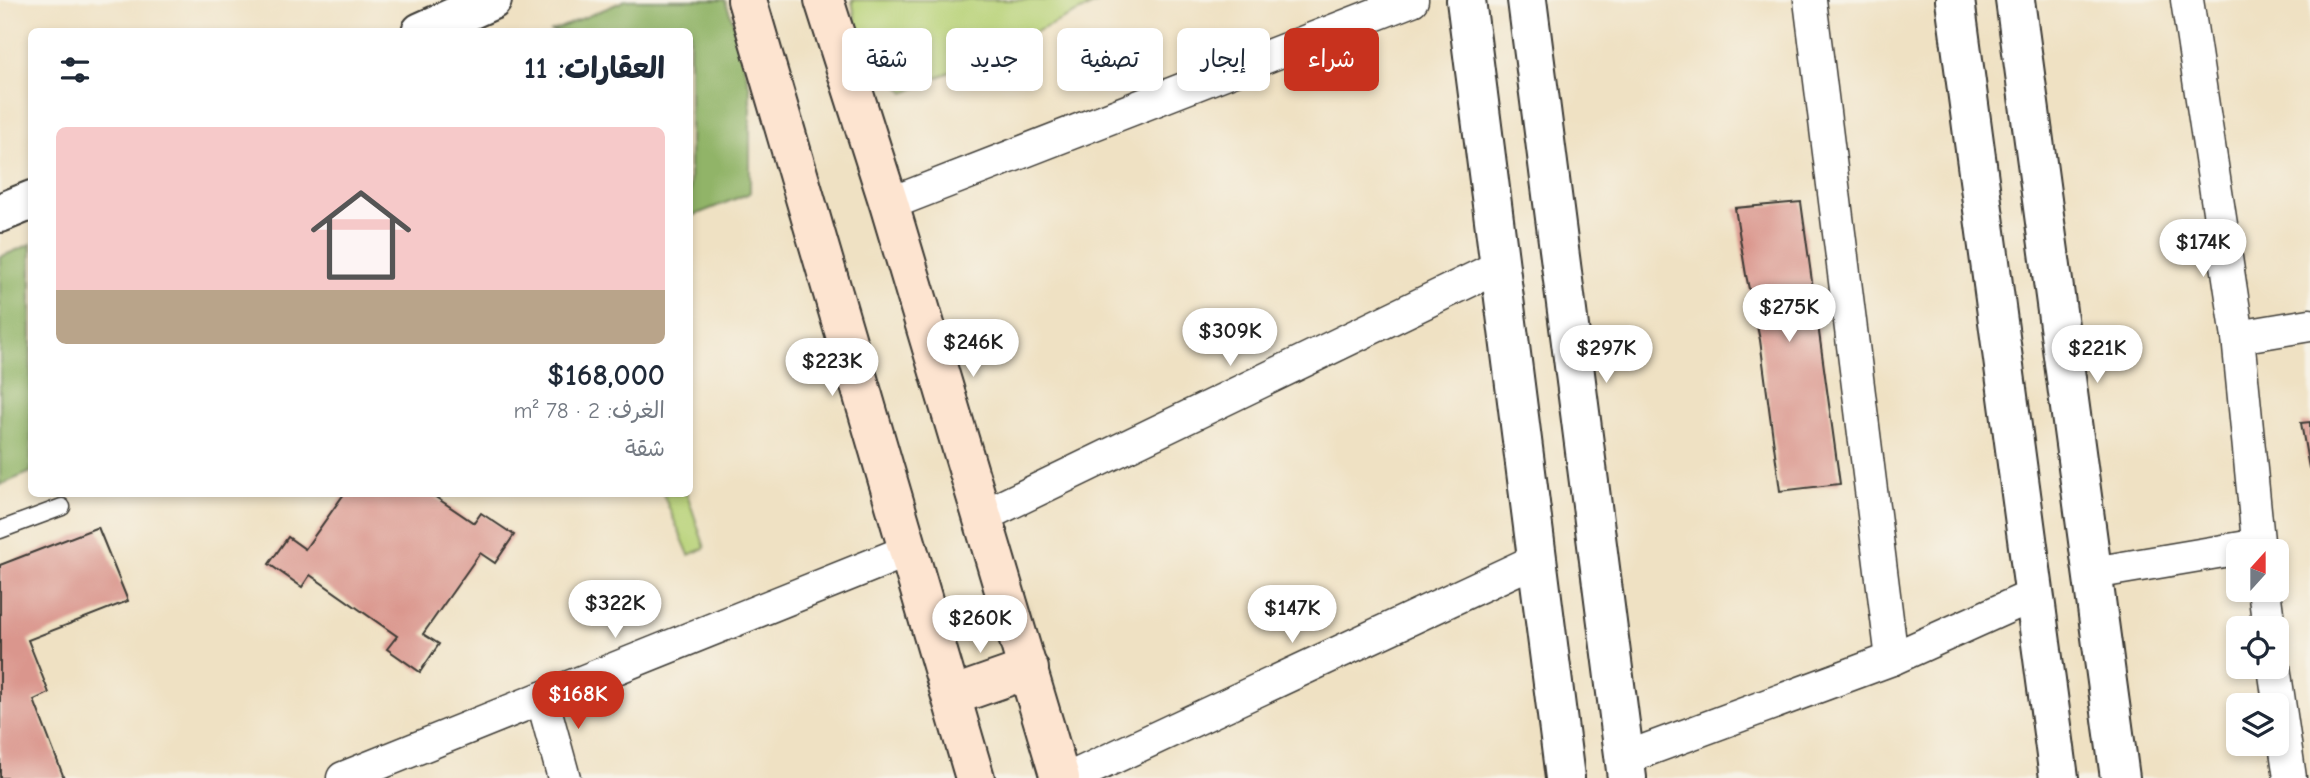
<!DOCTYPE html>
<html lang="ar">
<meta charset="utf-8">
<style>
:root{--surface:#fff;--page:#f2f2f3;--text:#1f2937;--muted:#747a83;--line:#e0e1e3;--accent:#c8321e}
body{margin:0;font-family:"Comic Neue","Playpen Sans Arabic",sans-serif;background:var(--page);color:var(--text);direction:rtl;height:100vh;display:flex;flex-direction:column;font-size:26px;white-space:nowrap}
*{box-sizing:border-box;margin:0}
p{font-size:23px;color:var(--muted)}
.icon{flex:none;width:38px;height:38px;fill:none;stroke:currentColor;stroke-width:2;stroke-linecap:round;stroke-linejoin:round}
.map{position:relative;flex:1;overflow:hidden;direction:ltr}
.sheet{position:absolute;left:28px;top:28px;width:665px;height:469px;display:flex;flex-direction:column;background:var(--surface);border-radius:10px;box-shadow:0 4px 10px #0003;direction:rtl}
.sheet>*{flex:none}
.top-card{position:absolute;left:714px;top:28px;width:665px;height:63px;direction:rtl;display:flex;gap:14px}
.needle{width:46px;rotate:21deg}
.tools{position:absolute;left:2226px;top:539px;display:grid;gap:14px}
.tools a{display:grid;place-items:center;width:63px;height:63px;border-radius:10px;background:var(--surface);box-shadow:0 4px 10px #0003;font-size:35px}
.price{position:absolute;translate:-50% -60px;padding:0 16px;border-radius:24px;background:#fff;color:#222;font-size:23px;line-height:46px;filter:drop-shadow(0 2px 4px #0008)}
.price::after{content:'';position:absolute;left:50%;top:42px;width:21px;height:16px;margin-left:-10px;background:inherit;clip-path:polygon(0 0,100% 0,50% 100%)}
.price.current{background:var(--accent);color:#fff}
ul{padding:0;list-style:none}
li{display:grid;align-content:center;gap:14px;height:371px;padding:0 28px}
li+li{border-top:2px solid var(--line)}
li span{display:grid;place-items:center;height:217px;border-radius:10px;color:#555}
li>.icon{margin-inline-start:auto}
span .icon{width:126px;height:126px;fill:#fffc;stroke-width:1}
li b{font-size:30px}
h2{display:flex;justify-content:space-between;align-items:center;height:84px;padding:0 28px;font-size:30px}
.chip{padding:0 24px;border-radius:10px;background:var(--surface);box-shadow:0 4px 10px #0003;font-size:24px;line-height:63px}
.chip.current{background:var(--accent);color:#fff}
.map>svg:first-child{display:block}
.green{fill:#b7d277;stroke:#6a774a;stroke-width:2}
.forest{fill:#91b468;stroke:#566842;stroke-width:2}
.building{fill:#da968d}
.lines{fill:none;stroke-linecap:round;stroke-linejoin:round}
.service-casing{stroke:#3c3a35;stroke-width:19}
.minor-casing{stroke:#3c3a35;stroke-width:35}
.tertiary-casing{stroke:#3c3a35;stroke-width:42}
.secondary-casing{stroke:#3c3a35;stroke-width:42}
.service{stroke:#fff;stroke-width:16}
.minor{stroke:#fff;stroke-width:32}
.tertiary{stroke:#fff;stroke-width:38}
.secondary{stroke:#fde4d0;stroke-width:38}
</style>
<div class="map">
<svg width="2310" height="778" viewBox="0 0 2310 778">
<rect width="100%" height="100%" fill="#f7f3e8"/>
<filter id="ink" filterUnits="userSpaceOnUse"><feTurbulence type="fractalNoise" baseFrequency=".0143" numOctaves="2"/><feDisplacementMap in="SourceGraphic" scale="14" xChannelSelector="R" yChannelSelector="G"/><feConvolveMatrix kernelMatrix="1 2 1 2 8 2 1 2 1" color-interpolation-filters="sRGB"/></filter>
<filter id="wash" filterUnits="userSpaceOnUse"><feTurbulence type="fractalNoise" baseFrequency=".00686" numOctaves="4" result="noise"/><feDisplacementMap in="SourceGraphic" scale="28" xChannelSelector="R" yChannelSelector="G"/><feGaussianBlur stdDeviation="1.57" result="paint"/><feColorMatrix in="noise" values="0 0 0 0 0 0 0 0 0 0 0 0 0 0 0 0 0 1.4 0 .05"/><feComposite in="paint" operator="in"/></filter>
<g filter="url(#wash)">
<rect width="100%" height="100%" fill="#efe1c3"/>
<g class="green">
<polygon points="852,0 1104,0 905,93 877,61 856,23"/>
<polygon points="663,494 687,494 705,548 689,555"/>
</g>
<g class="forest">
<polygon points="626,0 725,0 733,21 750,89 750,193 690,217 690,32 550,32"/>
<polygon points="31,244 31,472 0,485 0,257"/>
</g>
<g id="blocks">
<g class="building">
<polygon points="1801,202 1840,484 1780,491 1760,340 1746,275 1735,208"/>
<polygon points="2310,422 2310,468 2309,468 2301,423"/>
<polygon points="344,494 431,494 474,523 481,513 514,535 495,563 480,553 423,634 439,644 420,672 387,649 397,636 310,575 302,587 269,564 288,537 305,549"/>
<polygon points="98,527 128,601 28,640 49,693 34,700 64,778 0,778 0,565"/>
</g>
</g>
</g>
<g filter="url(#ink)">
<use href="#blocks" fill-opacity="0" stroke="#3c3a35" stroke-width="2"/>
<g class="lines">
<defs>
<polyline id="service" points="0,530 62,507"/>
<g id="minor">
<polyline points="1810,0 1892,659"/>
<polyline points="2187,0 2238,337 2259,551"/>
<polyline points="889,204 1412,0"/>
<polyline points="2238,337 2310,325"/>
<polyline points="983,516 1500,266"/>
<polyline points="2093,573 2259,545"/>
<polyline points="2264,590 2269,628"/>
<polyline points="2274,667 2290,778"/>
<polyline points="542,698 564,778"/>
<polyline points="1625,758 1892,659 2034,595"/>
<polyline points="343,778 907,551"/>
<polyline points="1070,778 1538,559"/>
</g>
<g id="tertiary">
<polyline points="1466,0 1565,778"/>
<polyline points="1527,0 1627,778"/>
<polyline points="1955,0 2059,778"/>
<polyline points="2015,0 2120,778"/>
<polyline points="421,32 492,0"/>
<polyline points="0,213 32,200"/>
</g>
<g id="secondary">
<polyline points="747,0 975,778"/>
<polyline points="824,0 889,204 1060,778"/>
<polyline points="952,696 1029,669"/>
</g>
</defs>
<use href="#service" class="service-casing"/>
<use href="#minor" class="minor-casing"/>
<use href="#tertiary" class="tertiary-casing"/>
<use href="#secondary" class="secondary-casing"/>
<use href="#service" class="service"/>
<use href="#minor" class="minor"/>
<use href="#tertiary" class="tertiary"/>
<use href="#secondary" class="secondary"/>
</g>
</g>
</svg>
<div class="tools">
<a><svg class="needle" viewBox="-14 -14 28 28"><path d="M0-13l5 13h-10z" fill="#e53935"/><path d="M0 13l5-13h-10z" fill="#747a83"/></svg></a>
<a><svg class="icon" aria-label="locate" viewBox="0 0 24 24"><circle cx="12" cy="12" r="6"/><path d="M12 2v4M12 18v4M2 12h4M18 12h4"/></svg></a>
<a><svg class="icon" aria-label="layers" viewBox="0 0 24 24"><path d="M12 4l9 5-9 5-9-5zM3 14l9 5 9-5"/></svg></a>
</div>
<b class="price" style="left:2203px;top:279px">$174K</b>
<b class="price" style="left:1789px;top:344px">$275K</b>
<b class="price" style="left:1230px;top:368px">$309K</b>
<b class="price" style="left:973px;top:379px">$246K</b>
<b class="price" style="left:1606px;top:385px">$297K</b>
<b class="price" style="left:2097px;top:385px">$221K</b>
<b class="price" style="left:832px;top:398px">$223K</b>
<b class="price" style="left:615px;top:640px">$322K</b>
<b class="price" style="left:1292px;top:645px">$147K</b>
<b class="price" style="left:980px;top:655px">$260K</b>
<b class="price current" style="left:578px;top:731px">$168K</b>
<div class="top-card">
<a class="chip current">شراء</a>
<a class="chip">إيجار</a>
<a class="chip">تصفية</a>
<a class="chip">جديد</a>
<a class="chip">شقة</a>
</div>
<section class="sheet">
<h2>العقارات: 11<svg class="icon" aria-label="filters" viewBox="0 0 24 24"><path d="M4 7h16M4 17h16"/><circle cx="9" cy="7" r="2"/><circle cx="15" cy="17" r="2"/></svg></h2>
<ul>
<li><span style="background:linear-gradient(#f6c9c9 75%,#b9a48a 0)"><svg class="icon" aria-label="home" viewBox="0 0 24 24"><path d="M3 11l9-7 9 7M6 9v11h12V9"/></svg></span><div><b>$168,000</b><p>الغرف: 2 · 78 m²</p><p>شقة</p></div></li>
</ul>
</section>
</div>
